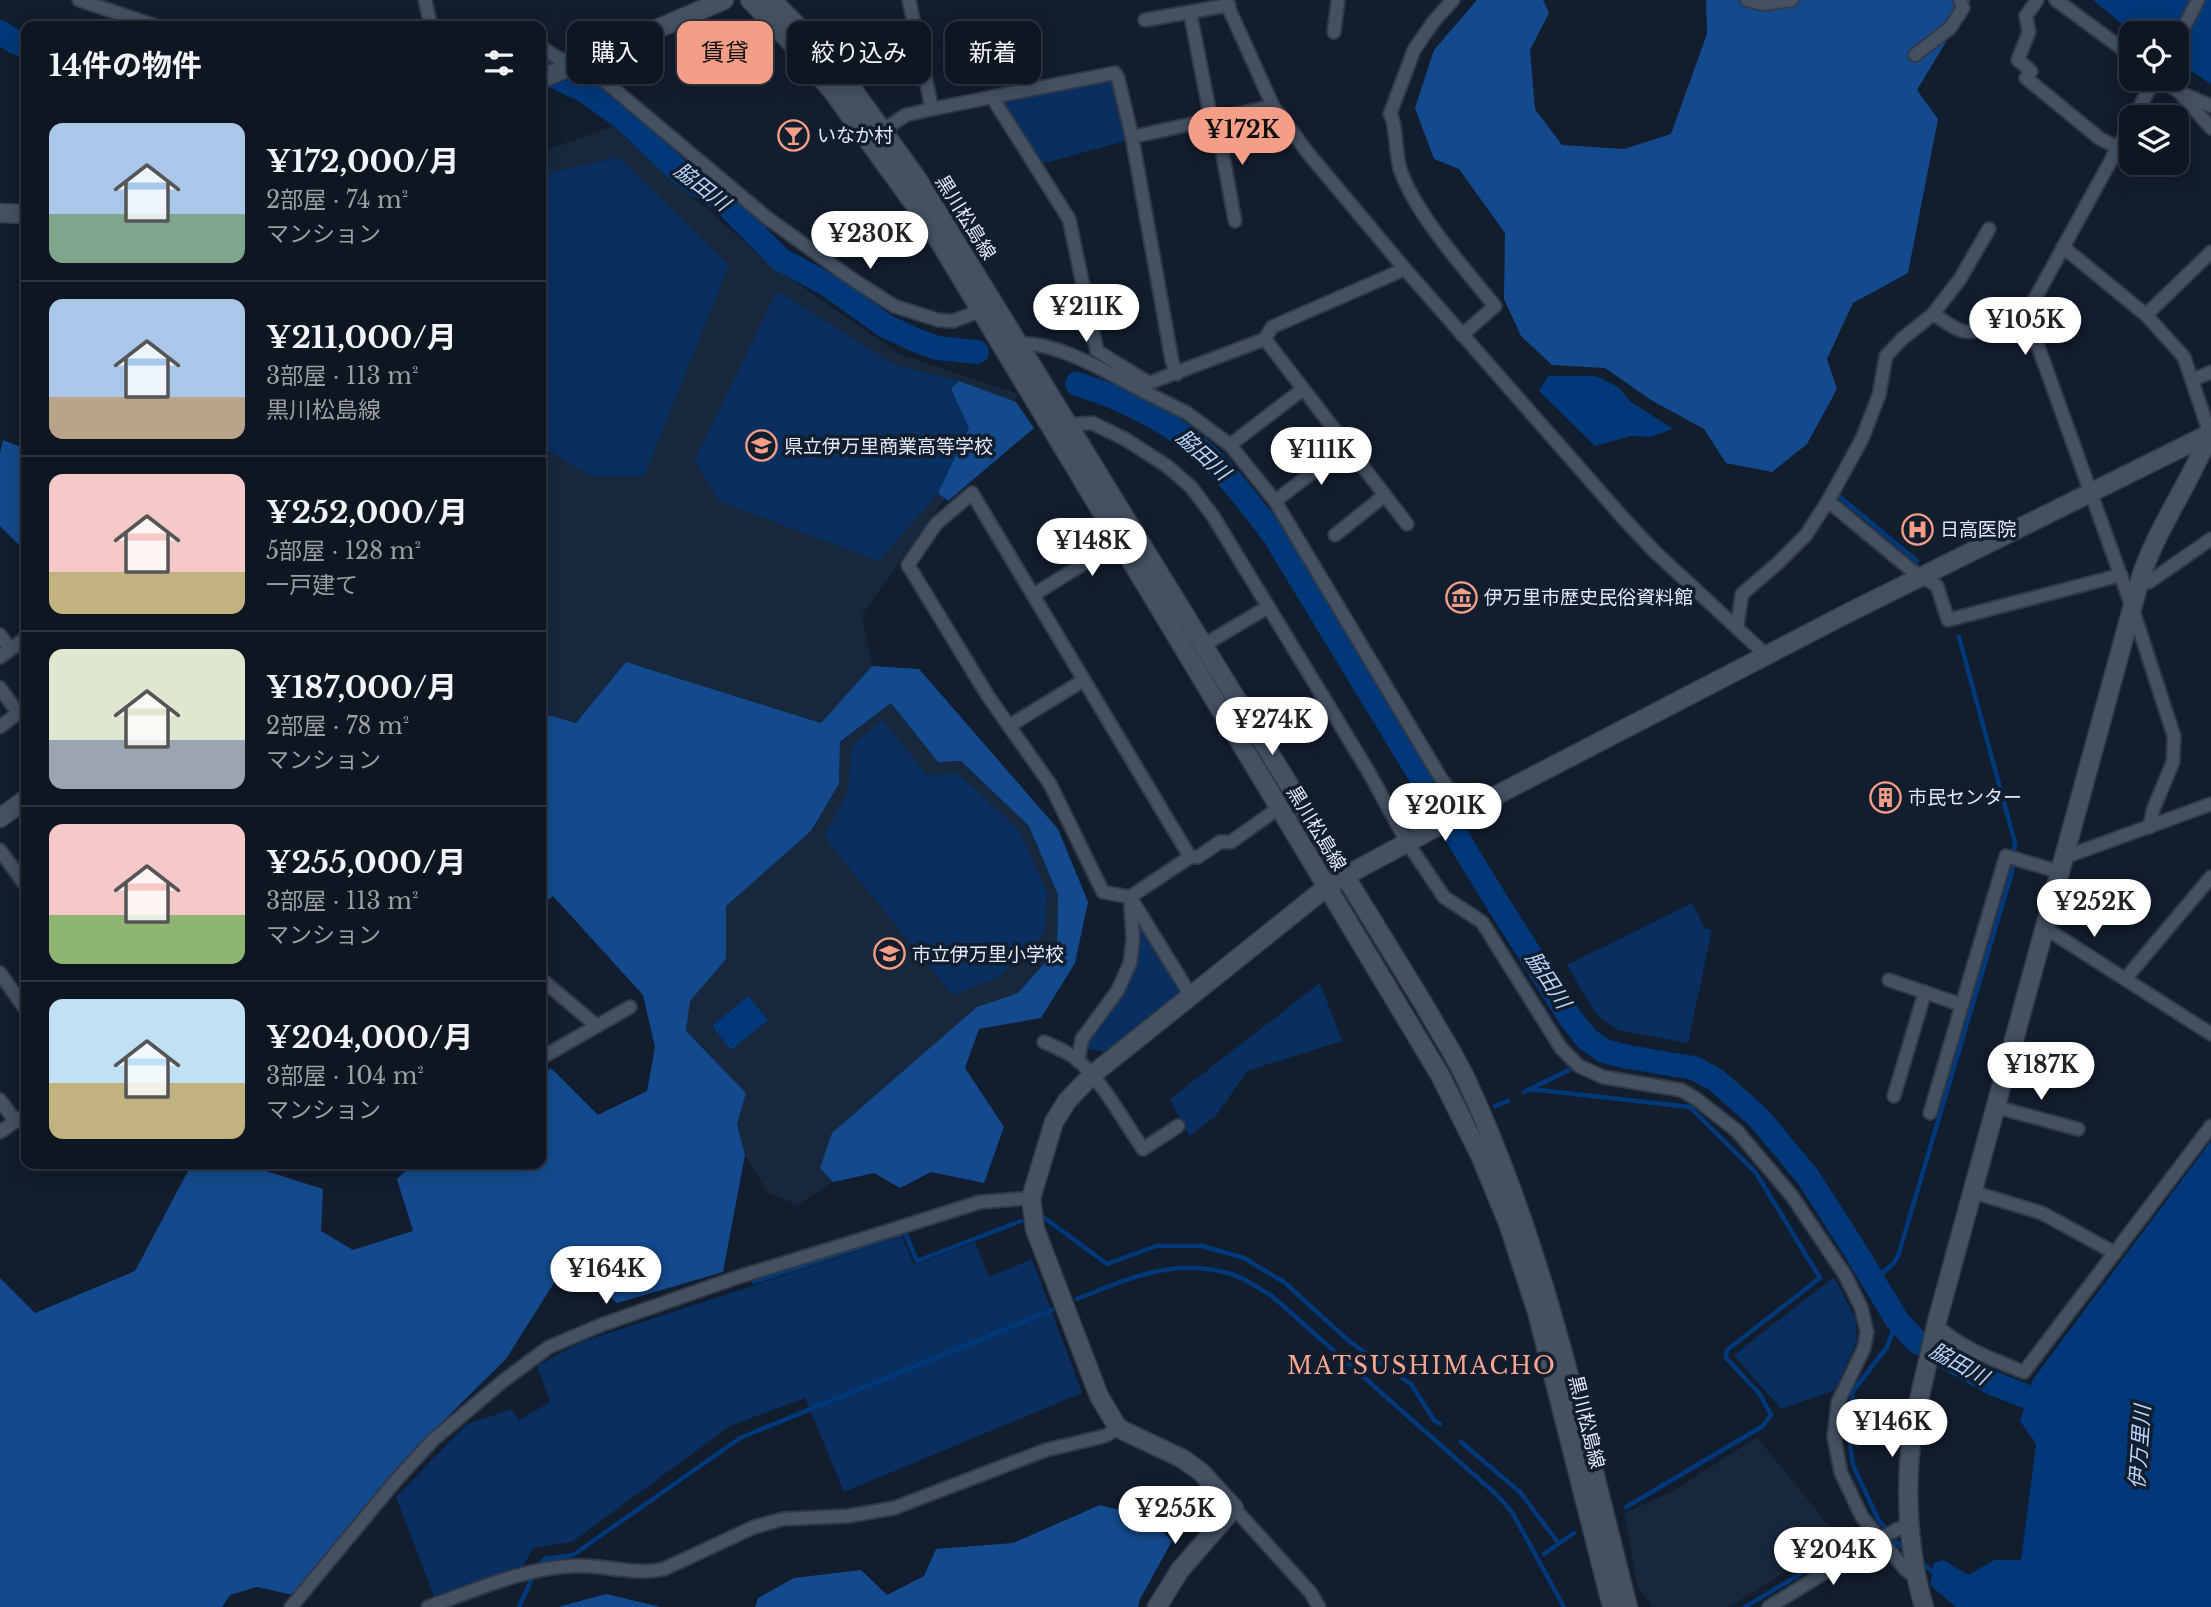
<!DOCTYPE html>
<html lang="ja">
<meta charset="utf-8">
<style>
:root{--surface:#0e1622;--page:#171f2a;--text:#f1f3f6;--muted:#9b9fa5;--line:#2e3540;--accent:#f49e87}
body{margin:0;font-family:"Libre Baskerville","Noto Sans JP",serif;background:var(--page);color:var(--text);height:100vh;display:flex;flex-direction:column;font-size:26px;white-space:nowrap}
*{box-sizing:border-box;margin:0}
p{font-size:23px;color:var(--muted)}
.icon{flex:none;width:38px;height:38px;fill:none;stroke:currentColor;stroke-width:2;stroke-linecap:round;stroke-linejoin:round}
.map{position:relative;flex:1;overflow:hidden}
.sheet{position:absolute;left:21px;top:21px;width:525px;height:1148px;display:flex;flex-direction:column;background:var(--surface);border-radius:14px;box-shadow:0 4px 18px #0003,0 0 0 2px var(--line)}
.sheet>*{flex:none}
.hud{position:absolute;left:567px;top:21px;width:665px;height:63px;display:flex;gap:14px}
.fabs{position:absolute;left:2119px;top:21px;display:grid;gap:14px}
.fabs a{display:grid;place-items:center;width:70px;height:70px;border-radius:14px;background:var(--surface);box-shadow:0 4px 18px #0003,0 0 0 2px var(--line);font-size:35px}
.price{position:absolute;translate:-50% -60px;padding:0 16px;border-radius:24px;background:#fff;color:#222;font-size:23px;line-height:46px;filter:drop-shadow(0 2px 4px #0008)}
.price::after{content:'';position:absolute;left:50%;top:42px;width:21px;height:16px;margin-left:-10px;background:inherit;clip-path:polygon(0 0,100% 0,50% 100%)}
.price.active{background:var(--accent);color:#111}
ul{padding:0;list-style:none}
li{display:flex;align-items:center;gap:21px;height:175px;padding:0 28px}
li+li{border-top:2px solid var(--line)}
li span{display:grid;place-items:center;flex:none;width:196px;height:140px;border-radius:14px;color:#555}
li>.icon{margin-inline-start:auto}
span .icon{width:84px;height:84px;fill:#fffc;stroke-width:1}
li b{font-size:30px}
h2{display:flex;justify-content:space-between;align-items:center;height:84px;padding:0 28px;font-size:30px}
.chip{padding:0 24px;border-radius:14px;background:var(--surface);box-shadow:0 4px 18px #0003,0 0 0 2px var(--line);font-size:24px;line-height:63px}
.chip.active{background:var(--accent);color:#111}
.map>svg:first-child{display:block}
.built{fill:#17273c}
.green{fill:#082f5f}
.forest{fill:#134a8d}
.water{fill:#003879}
.lines{fill:none;stroke-linecap:round;stroke-linejoin:round}
.stream{stroke:#003879;stroke-width:4.5}
.river{stroke:#003879;stroke-width:24}
.street-casing{stroke:#323946;stroke-width:16}
.secondary-casing{stroke:#323946;stroke-width:21}
.street{stroke:#435163;stroke-width:12}
.secondary{stroke:#435163;stroke-width:18}
.labels{text-anchor:middle;stroke-width:7;stroke-linejoin:round;paint-order:stroke}
.poi-label{font-size:19px;fill:#e1eaf5;stroke:#121d2d;text-anchor:start}
.street-label{font-size:19px;fill:#e1eaf5;stroke:#121d2d}
.water-label{font-size:21px;font-style:italic;fill:#b9d5fb;stroke:#121d2d}
.quarter-label{font-size:23px;letter-spacing:2px;fill:#f7a791;stroke:#121d2d}
</style>
<div class="map">
<svg width="2211" height="1607" viewBox="0 0 2211 1607">
<rect width="100%" height="100%" fill="#121d2d"/>
<g class="built">
<polygon points="613,126 767,262 899,354 1019,394 862,615 872,666 821,723 626,662 576,723 541,713 541,152"/>
<polygon points="891,703 938,762 961,761 1029,826 1058,895 1057,949 1018,993 977,1007 874,1173 833,1182 798,1205 768,1193 745,1155 737,1124 746,1093 685,1030 690,1000 726,959 725,906 811,831 839,784 840,743"/>
<polygon points="1757,1437 1839,1538 1729,1607 1653,1607 1637,1586 1625,1513 1675,1490"/>
</g>
<g class="green">
<polygon points="1113,78 1128,140 1042,164 1001,100"/>
<polygon points="618,157 729,265 644,476 591,476 541,446 541,175"/>
<polygon points="777,291 895,365 959,381 951,390 969,428 938,493 879,561 719,501 695,460"/>
<polygon points="882,720 927,775 957,773 1020,831 1047,894 1044,934 999,977 953,995 824,837 848,792 852,746"/>
<polygon points="1692,903 1705,928 1712,930 1688,1043 1618,1030 1596,1014 1567,965"/>
<polygon points="1140,923 1180,991 1105,1052 1089,1049 1086,1041 1134,962"/>
<polygon points="1320,983 1342,1041 1247,1071 1215,1117 1189,1136 1170,1099"/>
<polygon points="902,1237 914,1265 975,1242 989,1277 1032,1259 1082,1393 844,1492 805,1398 730,1426 572,1542 533,1548 523,1566 434,1596 396,1497 467,1424 512,1409 519,1420 550,1402 537,1366 581,1342"/>
<polygon points="1834,1277 1856,1319 1857,1341 1835,1390 1781,1409 1734,1355"/>
</g>
<g class="forest">
<polygon points="1477,0 1543,0 1549,13 1530,50 1535,109 1562,145 1624,149 1671,134 1707,34 1706,0 1971,0 1917,90 1938,119 1908,273 1853,303 1827,359 1837,389 1807,444 1772,472 1726,463 1704,429 1651,400 1605,368 1552,365 1521,336 1504,299 1505,233 1459,169 1434,159 1415,108 1434,50"/>
<polygon points="959,381 1016,402 1034,428 948,501 938,493 969,428 951,389"/>
<polygon points="3,440 26,449 26,550 24,550 0,526 0,453"/>
<polygon points="626,662 821,723 872,666 919,669 1058,829 1088,902 1075,963 1041,1018 979,1029 965,1068 1004,1127 984,1183 931,1172 900,1188 874,1173 833,1182 820,1168 832,1133 977,1007 1018,993 1057,949 1058,895 1029,826 961,761 938,762 891,703 840,742 839,784 811,831 726,906 726,959 690,1001 686,1031 746,1093 737,1124 745,1155 723,1272 617,1303 566,1264 506,1359 426,1438 293,1595 257,1587 230,1595 222,1607 0,1607 0,1278 35,1313 135,1271 188,1171 223,1164 244,1164 323,1189 321,1231 353,1250 413,1231 397,1179 413,1164 541,1164 541,1075 551,1068 598,1115 647,1091 655,1047 643,995 553,896 541,905 541,713 576,723"/>
<polygon points="1100,1505 1147,1517 1172,1541 1140,1599 1138,1607 755,1607 758,1598 794,1578 861,1570 887,1595 924,1576 936,1549 1013,1543"/>
<polygon points="606,1594 661,1607 558,1607"/>
</g>
<g class="water">
<polygon points="2093,0 2211,0 2211,84 2177,62 2177,33 2133,33"/>
<polygon points="1548,376 1595,376 1617,386 1631,402 1673,429 1650,437 1631,436 1595,446 1539,391"/>
<polygon points="748,996 768,1020 731,1050 712,1026"/>
<polygon points="2211,1141 2211,1607 1956,1607 1930,1585 1934,1563 1944,1560 1968,1575 1994,1560 2021,1560 2036,1444 2020,1421 2033,1379"/>
</g>
<g class="lines">
<g class="stream">
<polyline points="1840,497 1917,561"/>
<polyline points="1530,1089 1690,1107 1756,1173 1820,1278 1727,1350 1726,1358 1759,1393 1771,1415 1763,1426 1626,1507"/>
<polyline points="1524,1092 1569,1070"/>
<polyline points="1495,1106 1508,1101"/>
<polyline points="1043,1217 1107,1264 1156,1246 1202,1246 1244,1258 1284,1282 1350,1342 1411,1384 1434,1420 1440,1424"/>
<polyline points="1873,1281 1894,1263 1898,1256 2012,872 2015,843 1959,637"/>
<polyline points="754,1282 905,1233 917,1261 1021,1221"/>
<path d="M1077,1299C1130,1278 1175,1256 1234,1275C1247,1279 1260,1289 1272,1296L1497,1495L1512,1512L1564,1607"/>
<polyline points="1897,1320 1887,1347 1853,1391 1848,1429 1853,1465 1878,1519 1896,1542 1907,1551"/>
<polyline points="1461,1442 1520,1492 1559,1544"/>
<polyline points="1544,1554 1574,1533"/>
<polyline points="1919,1561 1937,1575"/>
<polyline points="519,1607 538,1565 545,1559 573,1555 740,1438 1052,1310"/>
<polyline points="1745,1607 1802,1573 1867,1527"/>
</g>
<g class="river">
<polyline points="0,32 15,42 26,46"/>
<polyline points="541,70 587,92 624,119 682,174 724,202 780,259 828,285 884,325 913,339 937,348 977,352"/>
<path d="M1077,384C1176,415 1215,455 1275,537L1495,899L1571,1019L1587,1039L1604,1051L1628,1057L1694,1068L1716,1080L1759,1118L1808,1177L1853,1247L1897,1320L1916,1341L1990,1382L2043,1403L2057,1404"/>
</g>
<defs>
<g id="street">
<polyline points="79,0 156,26"/>
<polyline points="425,0 431,26"/>
<polyline points="1225,0 1273,106 1308,153 1405,269 1624,519 1654,551 1766,655"/>
<path d="M1453,0L1434,21L1414,50L1390,114C1397,124 1395,157 1401,172C1418,217 1464,268 1495,306L1462,335"/>
<polyline points="1747,0 1763,4 1792,0"/>
<polyline points="2037,0 2026,16 2029,32 2018,60 2031,71 2026,78 2099,138 2118,148"/>
<polyline points="2056,0 2132,56"/>
<polyline points="1190,12 1211,119"/>
<polyline points="1145,20 1229,5"/>
<polyline points="1334,32 1338,0"/>
<polyline points="2177,40 2198,0"/>
<polyline points="541,47 556,57 595,73 766,217 852,279 894,306 938,320 953,321 980,311"/>
<polyline points="1915,55 1950,28 1963,8 1960,0"/>
<polyline points="2162,79 2179,92 2211,106"/>
<polyline points="2182,95 2211,128"/>
<polyline points="992,97 1115,73 1118,78 1132,137 1172,361 1177,374"/>
<polyline points="932,109 992,97 1069,219 1097,351 1149,383 1265,339 1272,327 1405,269"/>
<polyline points="2134,117 2155,79"/>
<polyline points="1216,118 1235,221"/>
<polyline points="2132,122 2031,306 2029,321 2132,607 2174,736 2173,762 2153,810 2150,827"/>
<polyline points="883,130 906,115 932,109 909,0"/>
<polyline points="1132,137 1273,106"/>
<polyline points="2063,247 2146,315 2184,357 2211,437"/>
<polyline points="1933,314 1960,279 1989,229"/>
<polyline points="2146,315 2211,252"/>
<polyline points="1265,339 1407,524"/>
<path d="M1018,344C1055,340 1110,374 1143,391"/>
<polyline points="2192,380 2211,372"/>
<polyline points="1149,383 1143,391 1187,413 1230,445 1275,501 1442,780 1466,811"/>
<polyline points="1067,425 1092,423 1125,439 1167,466 1191,487 1213,516 1367,769 1407,842 1444,897 1482,922 1561,1048 1579,1066 1603,1077 1681,1090 1695,1098 1737,1131 1792,1196 1845,1275 1861,1307 1867,1332 1864,1348 1838,1402 1834,1437 1841,1473 1862,1517 1905,1569 1915,1577"/>
<polyline points="1230,445 1303,389"/>
<polyline points="1275,501 1347,446"/>
<polyline points="1828,501 1910,569 1937,586 1948,620 2121,575"/>
<polyline points="1335,535 1385,495"/>
<polyline points="2139,583 2149,582 2211,539"/>
<polyline points="1033,595 1125,538"/>
<path d="M1737,626L1742,594L1778,563L1806,535L1828,501L1862,439L1879,395L1886,356L1902,339L1933,314C1942,319 1953,329 1963,331C1980,335 2016,315 2031,306"/>
<polyline points="0,635 10,649"/>
<polyline points="1202,646 1268,607"/>
<polyline points="0,657 26,638"/>
<polyline points="0,688 18,713 0,727"/>
<polyline points="1009,726 1084,680"/>
<polyline points="0,850 26,886"/>
<polyline points="1190,857 1198,857 1220,842 1231,842 1280,807"/>
<polyline points="2065,857 2211,804"/>
<polyline points="2045,928 2211,1034"/>
<polyline points="0,973 26,1010"/>
<polyline points="2126,978 2211,877"/>
<polyline points="541,979 597,1026"/>
<polyline points="1889,980 1962,1005"/>
<path d="M1044,1042C1056,1047 1068,1052 1078,1060C1102,1081 1125,1123 1143,1149L1178,1126"/>
<polyline points="541,1058 630,1007"/>
<polyline points="1078,1061 1082,1039 1118,990 1130,963 1133,938 1130,897 1103,892 1050,784 988,696 908,565 936,524 972,493 1190,857 1130,897 1191,996"/>
<polyline points="1894,1096 1925,992"/>
<polyline points="0,1100 15,1121"/>
<polyline points="1996,1107 2078,1129"/>
<polyline points="1930,1113 2006,856 2060,872"/>
<polyline points="0,1132 26,1114"/>
<polyline points="1973,1192 2042,1213 2115,1253"/>
<path d="M1936,1325C1962,1349 1992,1359 2024,1372L2211,1126"/>
<polyline points="1234,1508 1310,1592 1319,1607"/>
<polyline points="291,1607 397,1479 433,1440 503,1381 549,1347 601,1325 738,1277 866,1238 980,1202 1031,1198"/>
<path d="M428,1607C474,1591 523,1568 573,1566C603,1564 634,1576 664,1569L754,1527L783,1519L848,1516L894,1508L1046,1450L1105,1436L1118,1428"/>
<polyline points="1769,1607 1879,1539 1910,1523"/>
</g>
<g id="secondary">
<polyline points="750,0 796,48 833,92 930,226 1440,1075 1480,1155 1508,1223 1537,1312 1612,1607"/>
<path d="M772,0L832,61L916,177L1423,1003C1437,1028 1453,1052 1465,1077C1544,1245 1582,1428 1628,1607"/>
<polyline points="541,79 724,0"/>
<polyline points="0,213 26,214"/>
<polyline points="0,818 26,799"/>
<polyline points="1157,1607 1180,1570 1234,1508 1201,1472 1183,1459 1118,1428 1099,1396 1035,1229 1031,1198 1054,1122 1067,1101 1092,1075 1328,886 1345,876 1466,811 1848,613 2211,433"/>
<path d="M1924,1607C1908,1553 1904,1486 1913,1430C1919,1395 1929,1360 1936,1325L2139,583C2156,528 2189,486 2210,433"/>
</g>
</defs>
<use href="#street" class="street-casing"/>
<use href="#secondary" class="secondary-casing"/>
<use href="#street" class="street"/>
<use href="#secondary" class="secondary"/>
</g>
<defs>
<symbol id="bar-ring" viewBox="-11 -11 22 22"><circle r="9.5" fill="#121d2d" stroke="#f49e87" stroke-width="1.5"/><path d="M-6-5H6L.8 .8V4.5H3.5V6h-7V4.5H-.8V.8Z" fill="#f49e87"/></symbol>
<symbol id="school-ring" viewBox="-11 -11 22 22"><circle r="9.5" fill="#121d2d" stroke="#f49e87" stroke-width="1.5"/><path d="M0-5L7-2L0 1L-7-2ZM-4 1L0 2.5L4 1V4Q0 6-4 4Z" fill="#f49e87"/></symbol>
<symbol id="hospital-ring" viewBox="-11 -11 22 22"><circle r="9.5" fill="#121d2d" stroke="#f49e87" stroke-width="1.5"/><path d="M-5-5h3v3.5h4V-5h3V5h-3V1.5h-4V5h-3Z" fill="#f49e87"/></symbol>
<symbol id="museum-ring" viewBox="-11 -11 22 22"><circle r="9.5" fill="#121d2d" stroke="#f49e87" stroke-width="1.5"/><path d="M0-6L6-3V-2H-6V-3ZM-5-1h2V3h-2ZM-1-1h2V3h-2ZM3-1h2V3H3ZM-6 4H6V6H-6Z" fill="#f49e87"/></symbol>
<symbol id="building-ring" viewBox="-11 -11 22 22"><circle r="9.5" fill="#121d2d" stroke="#f49e87" stroke-width="1.5"/><path d="M-4-6H4V6H1V3H-1V6H-4ZM-2.5-4.3h1.7v1.8h-1.7ZM.8-4.3h1.7v1.8H.8ZM-2.5-1h1.7V.8h-1.7ZM.8-1h1.7V.8H.8Z" fill="#f49e87"/></symbol>
</defs>
<g fill-rule="evenodd">
<use href="#bar-ring" x="776" y="118" width="35" height="35"/>
<use href="#school-ring" x="744" y="428" width="35" height="35"/>
<use href="#hospital-ring" x="1900" y="512" width="35" height="35"/>
<use href="#museum-ring" x="1444" y="580" width="35" height="35"/>
<use href="#building-ring" x="1868" y="780" width="35" height="35"/>
<use href="#school-ring" x="872" y="936" width="35" height="35"/>
</g>
<g class="labels">
<g class="poi-label">
<text x="817" y="142">いなか村</text>
<text x="784" y="453">県立伊万里商業高等学校</text>
<text x="1940" y="536">日高医院</text>
<text x="1484" y="604">伊万里市歴史民俗資料館</text>
<text x="1908" y="804">市民センター</text>
<text x="912" y="961">市立伊万里小学校</text>
</g>
<g class="street-label">
<text transform="translate(966 217) rotate(58)" y="7">黒川松島線</text>
<text transform="translate(1317 828) rotate(59)" y="7">黒川松島線</text>
<text transform="translate(1587 1422) rotate(76)" y="7">黒川松島線</text>
</g>
<g class="water-label">
<text transform="translate(702 187) rotate(38)" y="7">脇田川</text>
<text transform="translate(1203 455) rotate(42)" y="7">脇田川</text>
<text transform="translate(1548 980) rotate(57)" y="7">脇田川</text>
<text transform="translate(1959 1364) rotate(29)" y="7">脇田川</text>
<text transform="translate(2140 1447) rotate(-86)" y="7">伊万里川</text>
</g>
<g class="quarter-label">
<text x="1422" y="1374">MATSUSHIMACHO</text>
</g>
</g>
</svg>
<div class="fabs">
<a><svg class="icon" aria-label="locate" viewBox="0 0 24 24"><circle cx="12" cy="12" r="6"/><path d="M12 2v4M12 18v4M2 12h4M18 12h4"/></svg></a>
<a><svg class="icon" aria-label="layers" viewBox="0 0 24 24"><path d="M12 4l9 5-9 5-9-5zM3 14l9 5 9-5"/></svg></a>
</div>
<b class="price active" style="left:1242px;top:167px">¥172K</b>
<b class="price" style="left:870px;top:271px">¥230K</b>
<b class="price" style="left:1086px;top:344px">¥211K</b>
<b class="price" style="left:2025px;top:357px">¥105K</b>
<b class="price" style="left:1321px;top:487px">¥111K</b>
<b class="price" style="left:1092px;top:578px">¥148K</b>
<b class="price" style="left:1272px;top:757px">¥274K</b>
<b class="price" style="left:1445px;top:843px">¥201K</b>
<b class="price" style="left:2094px;top:939px">¥252K</b>
<b class="price" style="left:2041px;top:1102px">¥187K</b>
<b class="price" style="left:606px;top:1306px">¥164K</b>
<b class="price" style="left:1892px;top:1459px">¥146K</b>
<b class="price" style="left:1175px;top:1546px">¥255K</b>
<b class="price" style="left:1833px;top:1587px">¥204K</b>
<div class="hud">
<a class="chip">購入</a>
<a class="chip active">賃貸</a>
<a class="chip">絞り込み</a>
<a class="chip">新着</a>
</div>
<section class="sheet">
<h2>14件の物件<svg class="icon" aria-label="filters" viewBox="0 0 24 24"><path d="M4 7h16M4 17h16"/><circle cx="9" cy="7" r="2"/><circle cx="15" cy="17" r="2"/></svg></h2>
<ul>
<li><span style="background:linear-gradient(#a9c7e8 65%,#7fa58c 0)"><svg class="icon" aria-label="home" viewBox="0 0 24 24"><path d="M3 11l9-7 9 7M6 9v11h12V9"/></svg></span><div><b>¥172,000/月</b><p>2部屋 · 74 m²</p><p>マンション</p></div></li>
<li><span style="background:linear-gradient(#a9c7e8 70%,#b9a48a 0)"><svg class="icon" aria-label="home" viewBox="0 0 24 24"><path d="M3 11l9-7 9 7M6 9v11h12V9"/></svg></span><div><b>¥211,000/月</b><p>3部屋 · 113 m²</p><p>黒川松島線</p></div></li>
<li><span style="background:linear-gradient(#f6c9c9 70%,#c2b280 0)"><svg class="icon" aria-label="home" viewBox="0 0 24 24"><path d="M3 11l9-7 9 7M6 9v11h12V9"/></svg></span><div><b>¥252,000/月</b><p>5部屋 · 128 m²</p><p>一戸建て</p></div></li>
<li><span style="background:linear-gradient(#dfe7d0 65%,#9aa5b1 0)"><svg class="icon" aria-label="home" viewBox="0 0 24 24"><path d="M3 11l9-7 9 7M6 9v11h12V9"/></svg></span><div><b>¥187,000/月</b><p>2部屋 · 78 m²</p><p>マンション</p></div></li>
<li><span style="background:linear-gradient(#f6c9c9 65%,#8fb573 0)"><svg class="icon" aria-label="home" viewBox="0 0 24 24"><path d="M3 11l9-7 9 7M6 9v11h12V9"/></svg></span><div><b>¥255,000/月</b><p>3部屋 · 113 m²</p><p>マンション</p></div></li>
<li><span style="background:linear-gradient(#bfe0f5 60%,#c2b280 0)"><svg class="icon" aria-label="home" viewBox="0 0 24 24"><path d="M3 11l9-7 9 7M6 9v11h12V9"/></svg></span><div><b>¥204,000/月</b><p>3部屋 · 104 m²</p><p>マンション</p></div></li>
</ul>
</section>
</div>
